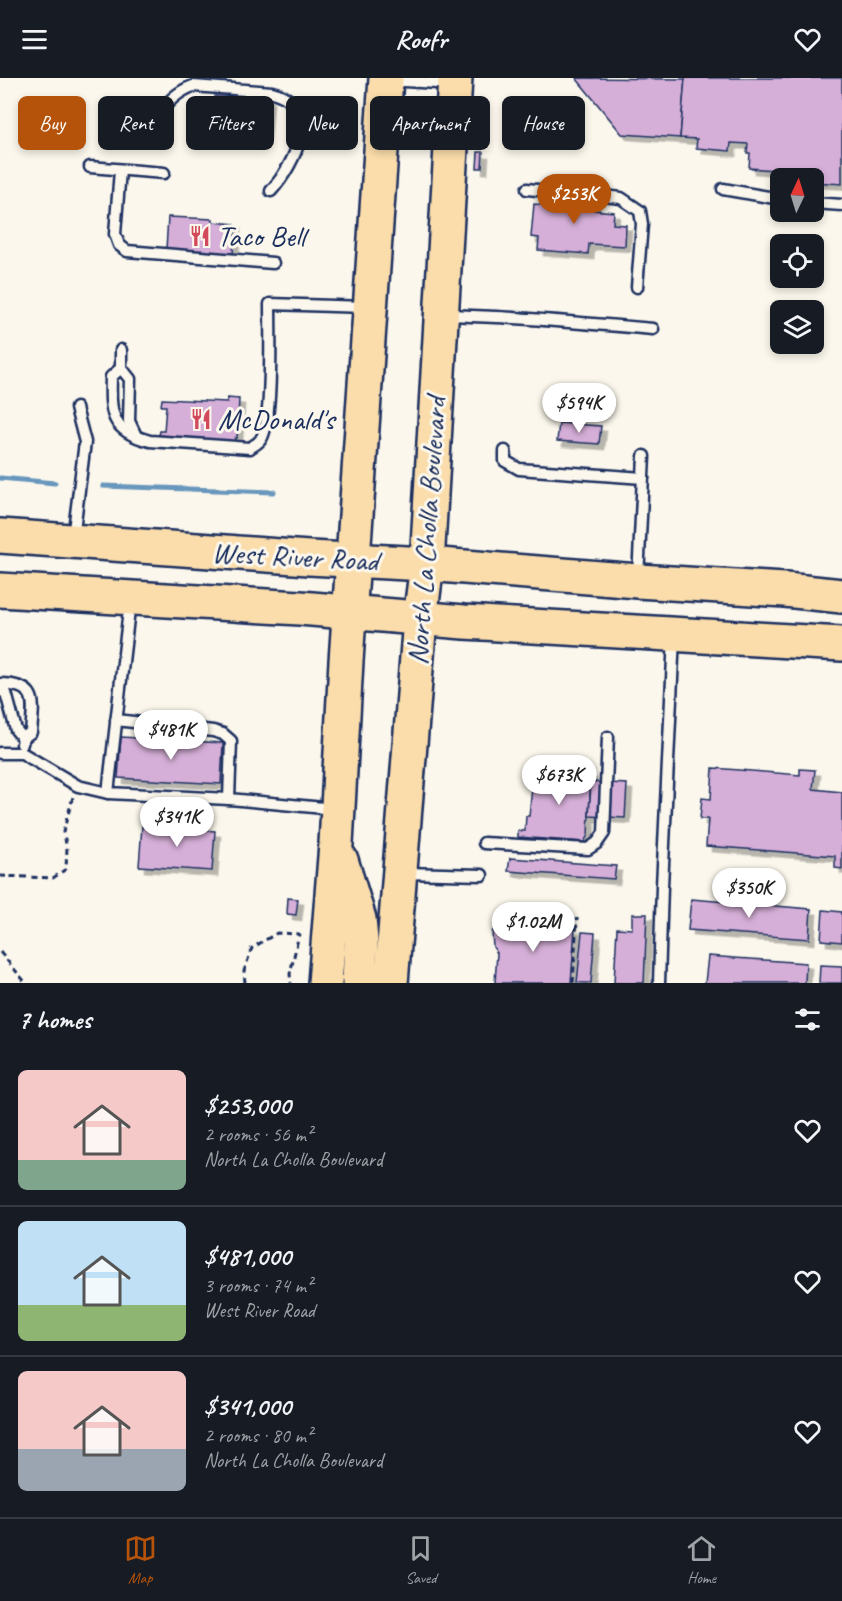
<!DOCTYPE html>
<meta charset="utf-8">
<style>
:root{--surface:#171b24;--page:#20242c;--text:#f1f3f6;--muted:#9ea1a6;--line:#363941;--accent:#b45309}
body{margin:0;font-family:Caveat,sans-serif;background:var(--page);color:var(--text);height:100vh;display:flex;flex-direction:column;font-size:22px;white-space:nowrap}
*{box-sizing:border-box;margin:0}
p{font-size:20px;color:var(--muted)}
.icon{flex:none;width:33px;height:33px;fill:none;stroke:currentColor;stroke-width:2;stroke-linecap:round;stroke-linejoin:round}
.map{position:relative;height:905px;overflow:hidden}
.side{display:flex;flex-direction:column;background:var(--surface);flex:1}
.side>*{flex:none}
.banner{position:absolute;left:18px;top:18px;width:807px;height:54px;display:flex;gap:12px}
.needle{width:39px;rotate:4deg}
.tools{position:absolute;left:770px;top:90px;display:grid;gap:12px}
.tools a{display:grid;place-items:center;width:54px;height:54px;border-radius:9px;background:var(--surface);box-shadow:0 3px 9px #0003;font-size:30px}
.price{position:absolute;translate:-50% -51px;padding:0 14px;border-radius:21px;background:#fff;color:#222;font-size:20px;line-height:39px;filter:drop-shadow(0 2px 3px #0008)}
.price::after{content:'';position:absolute;left:50%;top:36px;width:18px;height:14px;margin-left:-9px;background:inherit;clip-path:polygon(0 0,100% 0,50% 100%)}
.price.on{background:var(--accent);color:#fff}
ul{padding:0;list-style:none}
li{display:flex;align-items:center;gap:18px;height:150px;padding:0 18px}
li+li{border-top:2px solid var(--line)}
li span{display:grid;place-items:center;flex:none;width:168px;height:120px;border-radius:9px;color:#555}
li>.icon{margin-inline-start:auto}
span .icon{width:72px;height:72px;fill:#fffc;stroke-width:1}
li b{font-size:26px}
h2{display:flex;justify-content:space-between;align-items:center;height:72px;padding:0 18px;font-size:26px}
.tag{padding:0 21px;border-radius:9px;background:var(--surface);box-shadow:0 3px 9px #0003;font-size:21px;line-height:54px}
.tag.on{background:var(--accent);color:#fff}
header{display:flex;justify-content:space-between;align-items:center;height:78px;padding:0 18px;background:var(--surface);font-size:27px;font-weight:800}
.tabs{display:flex;justify-content:space-around;align-items:center;height:84px;border-top:2px solid var(--line);background:var(--surface);font-size:16px;color:var(--muted)}
.tabs a{display:grid;justify-items:center;gap:3px}
.tabs .on{color:var(--accent)}
.map>svg:first-child{display:block}
.lines{fill:none;stroke-linecap:round;stroke-linejoin:round}
.stream{stroke:#6796bd;stroke-width:5}
.building{fill:#d6afd8;stroke:#1b2f5e;stroke-width:1.5;filter:url(#shadow)}
.service-casing{stroke:#1b2f5e;stroke-width:15}
.primary-casing{stroke:#1b2f5e;stroke-width:38}
.path{stroke:#1b2f5e;stroke-width:3;stroke-dasharray:6 4.5;stroke-linecap:butt}
.service{stroke:#fbf7ec;stroke-width:10}
.primary{stroke:#fbddab;stroke-width:33}
.labels{text-anchor:middle;stroke-width:6;stroke-linejoin:round;paint-order:stroke}
.poi-label{font-size:30px;fill:#1b2f5e;stroke:#fbf7ec;text-anchor:start}
.street-label{font-size:30px;fill:#1b2f5e;stroke:#fbf7ec}
</style>
<header><svg class="icon" aria-label="menu" viewBox="0 0 24 24"><path d="M4 6h16M4 12h16M4 18h16"/></svg>Roofr<svg class="icon" aria-label="heart" viewBox="0 0 24 24"><path d="M12 20l-8-8c-3-5 5-10 8-4 3-6 11-1 8 4z"/></svg></header>
<div class="map">
<svg width="842" height="905" viewBox="0 0 842 905">
<defs>
<filter id="shadow"><feDropShadow dx="5.5" dy="5.5" stdDeviation="0" flood-color="#0004"/></filter>
</defs>
<rect width="100%" height="100%" fill="#fbf7ec"/>
<filter id="ink" filterUnits="userSpaceOnUse"><feTurbulence type="fractalNoise" baseFrequency=".0167" numOctaves="2"/><feDisplacementMap in="SourceGraphic" scale="12" xChannelSelector="R" yChannelSelector="G"/><feConvolveMatrix kernelMatrix="1 2 1 2 8 2 1 2 1" color-interpolation-filters="sRGB"/></filter>
<g filter="url(#ink)">
<g class="lines">
<g class="stream">
<polyline points="0,400 55,405"/>
<polyline points="103,408 274,414"/>
</g>
</g>
<g class="building">
<polygon points="576,0 685,1 680,60 622,56"/>
<polygon points="685,0 842,0 842,106 813,104 813,100 772,101 773,92 749,90 750,75 747,75 748,66 731,65 730,73 696,70 697,61 680,60"/>
<polygon points="231,15 242,16 242,20 254,21 254,18 268,19 265,56 212,52 215,18 231,19"/>
<polygon points="478,74 483,74 482,90 477,90"/>
<polygon points="557,109 578,110 577,124 595,126 594,132 614,134 613,146 626,147 625,168 589,166 588,176 538,172 539,160 531,159 534,126 545,127 545,120 556,121"/>
<polygon points="168,139 213,141 213,144 235,146 233,176 166,171"/>
<polygon points="227,320 239,321 237,360 235,360 234,364 166,360 166,358 159,357 160,353 164,353 166,328 161,328 162,321 227,324"/>
<polygon points="559,345 601,348 599,366 557,363"/>
<polygon points="121,659 223,665 221,706 118,700"/>
<polygon points="713,690 800,697 800,691 815,692 813,711 842,714 842,791 835,790 835,778 706,768 708,741 700,741 702,720 711,721"/>
<polygon points="539,692 546,696 554,697 555,693 591,695 588,757 584,764 518,759 518,753 525,753 526,738 529,738 532,710 528,705 527,700 531,693"/>
<polygon points="591,704 627,706 625,740 589,738"/>
<polygon points="186,746 202,747 202,752 215,753 212,793 139,788 142,748 186,750"/>
<polygon points="510,780 616,788 614,801 508,793"/>
<polygon points="288,820 298,821 296,837 287,836"/>
<polygon points="691,821 811,831 809,861 688,852"/>
<polygon points="823,832 842,834 842,864 821,862"/>
<polygon points="632,836 647,836 644,905 614,905 617,850 632,851"/>
<polygon points="516,839 527,847 575,850 571,905 495,905 497,875 493,869 492,854 502,843"/>
<polygon points="582,854 595,855 591,905 577,905"/>
<polygon points="708,878 806,885 805,905 705,905"/>
<polygon points="820,887 842,888 842,905 819,905"/>
</g>
<g class="lines">
<defs>
<g id="service">
<polyline points="389,2 452,6"/>
<path d="M158,36C169,23 177,14 193,8L272,14C324,28 295,86 271,113"/>
<polyline points="90,89 164,95"/>
<polyline points="120,92 115,156 119,167 127,173 273,185"/>
<polyline points="527,111 557,114"/>
<polyline points="723,111 780,121"/>
<polyline points="578,115 621,120 640,133 642,146 637,209"/>
<polyline points="813,125 842,127"/>
<path d="M444,236C468,239 491,238 514,240C561,243 607,247 653,251"/>
<polyline points="121,272 121,290 130,301 129,343 136,358"/>
<path d="M121,290L111,299C110,335 110,353 150,363L250,370C254,367 259,365 261,361C273,344 270,250 270,226L366,229"/>
<polyline points="505,373 505,383 519,391 643,400"/>
<polyline points="73,460 85,364 76,330"/>
<polyline points="638,500 644,378"/>
<polyline points="130,523 108,715 229,721 334,731"/>
<path d="M0,606C38,607 34,622 31,654L23,660"/>
<polyline points="0,612 6,615 16,652 23,660 22,666"/>
<polyline points="116,642 213,653 223,656 231,663 229,721"/>
<polyline points="0,675 22,675 78,708 108,715"/>
<polyline points="484,765 588,771 597,765 604,755 608,659"/>
<polyline points="404,795 482,797"/>
<polyline points="659,905 662,808 674,559"/>
</g>
<g id="primary">
<polyline points="0,458 309,480 427,486 638,503 785,512 842,518"/>
<polyline points="0,512 300,530 464,544 842,566"/>
<polyline points="341,782 359,841 361,863 359,905"/>
<polyline points="325,905 336,766 346,583 386,0"/>
<polyline points="391,905 420,541 427,486 455,0"/>
</g>
</defs>
<use href="#service" class="service-casing"/>
<use href="#primary" class="primary-casing"/>
<g class="path">
<polyline points="0,798 53,800 66,791 67,769 63,754 73,719"/>
<polyline points="0,874 26,905"/>
<polyline points="245,905 244,893 252,870 277,855 299,856 290,896 291,905"/>
<polyline points="573,905 577,840"/>
</g>
<use href="#service" class="service"/>
<use href="#primary" class="primary"/>
</g>
</g>
<defs>
<symbol id="restaurant-bare" viewBox="-9 -9 18 18"><path d="M-5-6h1v4h1v-4h1v4h1v-4h1v5L-1.5 .5V6h-2V.5L-5-1ZM5-6V6H3V1.5H1.5Q1.5-4 5-6Z" fill="#d1495b" stroke="#fbf7ec" stroke-width="2.5" paint-order="stroke"/></symbol>
</defs>
<g fill-rule="evenodd">
<use href="#restaurant-bare" x="185" y="143" width="30" height="30"/>
<use href="#restaurant-bare" x="186" y="326" width="30" height="30"/>
</g>
<g class="labels">
<g class="poi-label">
<text x="217" y="168">Taco Bell</text>
<text x="218" y="351">McDonald's</text>
</g>
<g class="street-label">
<text transform="translate(426 453) rotate(-86)" y="10">North La Cholla Boulevard</text>
<text transform="translate(295 478) rotate(3)" y="10">West River Road</text>
</g>
</g>
</svg>
<div class="tools">
<a><svg class="needle" viewBox="-14 -14 28 28"><path d="M0-13l5 13h-10z" fill="#e53935"/><path d="M0 13l5-13h-10z" fill="#9ea1a6"/></svg></a>
<a><svg class="icon" aria-label="locate" viewBox="0 0 24 24"><circle cx="12" cy="12" r="6"/><path d="M12 2v4M12 18v4M2 12h4M18 12h4"/></svg></a>
<a><svg class="icon" aria-label="layers" viewBox="0 0 24 24"><path d="M12 4l9 5-9 5-9-5zM3 14l9 5 9-5"/></svg></a>
</div>
<b class="price on" style="left:574px;top:147px">$253K</b>
<b class="price" style="left:579px;top:356px">$594K</b>
<b class="price" style="left:171px;top:683px">$481K</b>
<b class="price" style="left:559px;top:728px">$673K</b>
<b class="price" style="left:177px;top:770px">$341K</b>
<b class="price" style="left:749px;top:841px">$350K</b>
<b class="price" style="left:533px;top:875px">$1.02M</b>
<div class="banner">
<a class="tag on">Buy</a>
<a class="tag">Rent</a>
<a class="tag">Filters</a>
<a class="tag">New</a>
<a class="tag">Apartment</a>
<a class="tag">House</a>
</div>
</div>
<section class="side">
<h2>7 homes<svg class="icon" aria-label="filters" viewBox="0 0 24 24"><path d="M4 7h16M4 17h16"/><circle cx="9" cy="7" r="2"/><circle cx="15" cy="17" r="2"/></svg></h2>
<ul>
<li><span style="background:linear-gradient(#f6c9c9 75%,#7fa58c 0)"><svg class="icon" aria-label="home" viewBox="0 0 24 24"><path d="M3 11l9-7 9 7M6 9v11h12V9"/></svg></span><div><b>$253,000</b><p>2 rooms · 56 m²</p><p>North La Cholla Boulevard</p></div><svg class="icon" aria-label="heart" viewBox="0 0 24 24"><path d="M12 20l-8-8c-3-5 5-10 8-4 3-6 11-1 8 4z"/></svg></li>
<li><span style="background:linear-gradient(#bfe0f5 70%,#8fb573 0)"><svg class="icon" aria-label="home" viewBox="0 0 24 24"><path d="M3 11l9-7 9 7M6 9v11h12V9"/></svg></span><div><b>$481,000</b><p>3 rooms · 74 m²</p><p>West River Road</p></div><svg class="icon" aria-label="heart" viewBox="0 0 24 24"><path d="M12 20l-8-8c-3-5 5-10 8-4 3-6 11-1 8 4z"/></svg></li>
<li><span style="background:linear-gradient(#f6c9c9 65%,#9aa5b1 0)"><svg class="icon" aria-label="home" viewBox="0 0 24 24"><path d="M3 11l9-7 9 7M6 9v11h12V9"/></svg></span><div><b>$341,000</b><p>2 rooms · 80 m²</p><p>North La Cholla Boulevard</p></div><svg class="icon" aria-label="heart" viewBox="0 0 24 24"><path d="M12 20l-8-8c-3-5 5-10 8-4 3-6 11-1 8 4z"/></svg></li>
</ul>
</section>
<nav class="tabs">
<a class="on"><svg class="icon" aria-label="map" viewBox="0 0 24 24"><path d="M3 6l6-2 6 2 6-2v14l-6 2-6-2-6 2zM9 4v14M15 6v14"/></svg>Map</a>
<a><svg class="icon" aria-label="saved" viewBox="0 0 24 24"><path d="M7 4h10v16l-5-4-5 4z"/></svg>Saved</a>
<a><svg class="icon" aria-label="home" viewBox="0 0 24 24"><path d="M3 11l9-7 9 7M6 9v11h12V9"/></svg>Home</a>
</nav>
